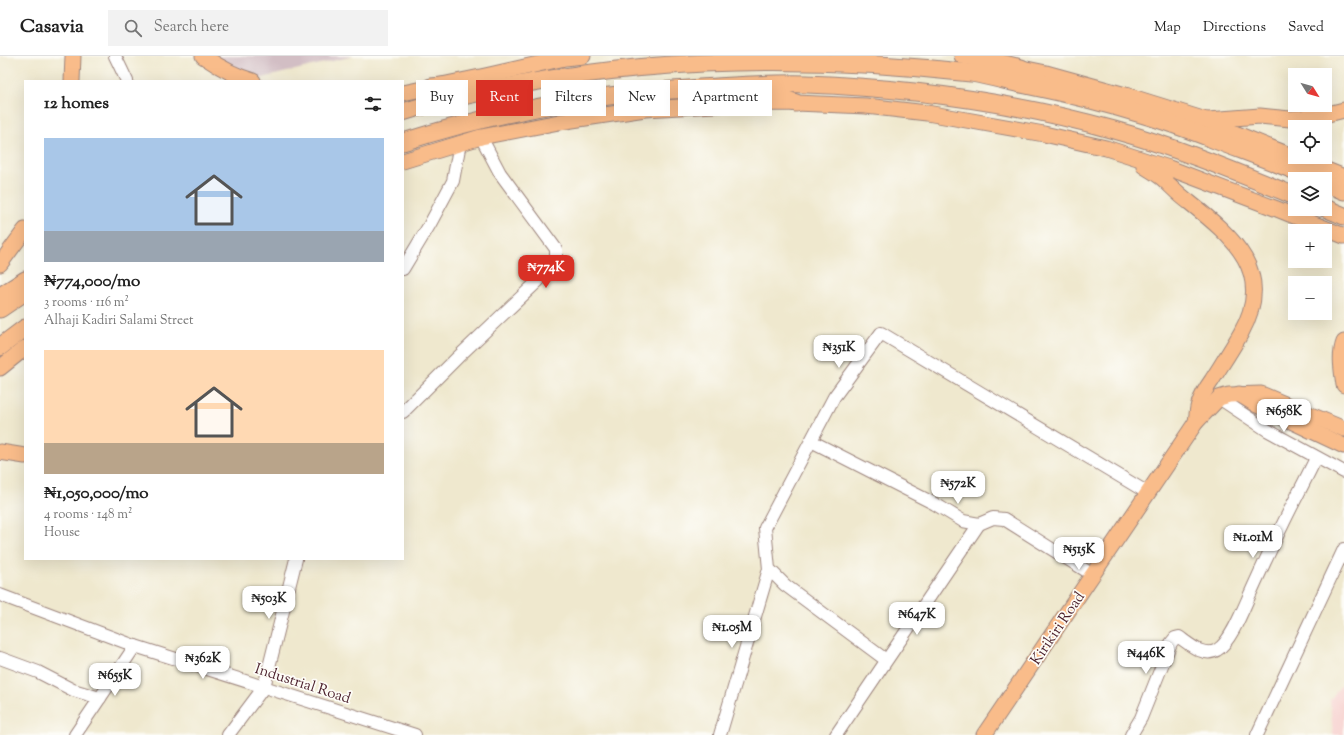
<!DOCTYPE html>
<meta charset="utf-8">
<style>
:root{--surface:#fff;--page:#f2f2f2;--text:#222;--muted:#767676;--line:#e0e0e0;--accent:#d93025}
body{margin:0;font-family:"Sorts Mill Goudy",serif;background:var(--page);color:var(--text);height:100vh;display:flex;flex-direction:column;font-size:15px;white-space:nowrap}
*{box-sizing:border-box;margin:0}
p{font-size:13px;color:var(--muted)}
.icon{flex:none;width:22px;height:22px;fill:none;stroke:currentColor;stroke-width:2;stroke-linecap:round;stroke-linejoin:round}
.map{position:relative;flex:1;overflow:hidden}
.details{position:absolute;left:24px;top:24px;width:380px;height:480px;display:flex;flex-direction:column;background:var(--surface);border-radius:0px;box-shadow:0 4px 16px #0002}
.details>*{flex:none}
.hud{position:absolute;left:416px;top:24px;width:380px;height:36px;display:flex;gap:8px}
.needle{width:26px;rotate:127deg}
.fabs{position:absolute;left:1288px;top:12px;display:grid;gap:8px}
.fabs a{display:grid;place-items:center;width:44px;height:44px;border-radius:0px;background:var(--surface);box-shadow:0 4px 16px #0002;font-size:20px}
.price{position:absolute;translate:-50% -34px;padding:0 9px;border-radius:8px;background:#fff;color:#222;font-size:13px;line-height:26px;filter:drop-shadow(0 1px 2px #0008)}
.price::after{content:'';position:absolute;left:50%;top:24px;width:12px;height:9px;margin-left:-6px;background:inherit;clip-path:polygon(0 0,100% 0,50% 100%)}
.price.selected{background:var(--accent);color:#fff}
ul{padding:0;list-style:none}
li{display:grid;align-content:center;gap:8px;height:212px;padding:0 20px}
li span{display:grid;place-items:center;height:124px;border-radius:0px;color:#555}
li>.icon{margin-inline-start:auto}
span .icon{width:72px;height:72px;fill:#fffc;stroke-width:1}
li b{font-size:17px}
h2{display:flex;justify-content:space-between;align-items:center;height:48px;padding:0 20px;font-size:17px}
.chip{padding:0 14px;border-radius:0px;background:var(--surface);box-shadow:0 4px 16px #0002;font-size:14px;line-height:36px}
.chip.selected{background:var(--accent);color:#fff}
header{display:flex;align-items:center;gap:24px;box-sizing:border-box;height:56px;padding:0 20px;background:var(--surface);border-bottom:1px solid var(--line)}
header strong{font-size:19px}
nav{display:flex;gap:22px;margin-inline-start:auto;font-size:14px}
.search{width:280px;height:36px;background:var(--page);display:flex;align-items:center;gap:10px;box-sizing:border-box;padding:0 14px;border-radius:0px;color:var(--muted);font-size:15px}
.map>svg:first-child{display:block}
.built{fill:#f7d0ce}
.industrial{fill:#d2bec4}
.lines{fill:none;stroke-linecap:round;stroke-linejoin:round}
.minor-casing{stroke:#9c847c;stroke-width:14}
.major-casing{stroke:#9c847c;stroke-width:17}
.highway-casing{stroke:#9c847c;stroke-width:19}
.minor{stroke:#fff;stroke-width:12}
.major{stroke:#f9bc8a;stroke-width:15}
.highway{stroke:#f9bc8a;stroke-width:17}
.labels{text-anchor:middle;stroke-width:3.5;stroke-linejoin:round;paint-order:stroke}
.street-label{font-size:15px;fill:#4a1f2b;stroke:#fdfcf7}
</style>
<header>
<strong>Casavia</strong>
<div class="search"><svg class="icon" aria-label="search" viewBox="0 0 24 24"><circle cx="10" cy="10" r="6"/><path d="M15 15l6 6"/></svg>Search here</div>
<nav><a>Map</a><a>Directions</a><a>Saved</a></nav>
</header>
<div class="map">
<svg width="1344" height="679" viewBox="0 0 1344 679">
<rect width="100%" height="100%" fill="#fdfcf7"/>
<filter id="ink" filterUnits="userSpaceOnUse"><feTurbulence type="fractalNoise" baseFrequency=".025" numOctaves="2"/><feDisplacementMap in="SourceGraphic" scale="8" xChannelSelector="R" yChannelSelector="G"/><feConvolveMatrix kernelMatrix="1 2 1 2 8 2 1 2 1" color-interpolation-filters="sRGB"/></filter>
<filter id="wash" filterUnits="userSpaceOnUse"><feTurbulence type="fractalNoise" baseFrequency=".012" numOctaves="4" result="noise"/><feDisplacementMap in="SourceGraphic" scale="16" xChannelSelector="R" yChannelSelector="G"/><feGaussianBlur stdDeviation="0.9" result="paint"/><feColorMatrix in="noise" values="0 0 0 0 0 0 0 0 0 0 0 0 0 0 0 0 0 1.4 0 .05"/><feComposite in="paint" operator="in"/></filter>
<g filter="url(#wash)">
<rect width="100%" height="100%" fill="#efe8ce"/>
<polygon class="built" points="1344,625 1344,679 1333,679 1330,644"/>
<polygon class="industrial" points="201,0 353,0 250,25"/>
</g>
<g filter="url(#ink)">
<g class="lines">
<defs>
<g id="minor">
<polyline points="115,0 127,25"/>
<polyline points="403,213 430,168 453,125 460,87"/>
<polyline points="1219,342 1267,374 1344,416"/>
<polyline points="403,356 458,301 537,226 552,209 556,201 556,193 500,117 481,81"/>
<polyline points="811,385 935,448 963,465 979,468 993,462 1004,463 1093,519"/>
<polyline points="0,539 135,590 415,679"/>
<polyline points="0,602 38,616 73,634 100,642"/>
<polyline points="886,604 785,529 769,513 765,472 834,341 881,277 1148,437"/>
<polyline points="75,679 135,590"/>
<polyline points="228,679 264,631 296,503"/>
<polyline points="720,679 769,513"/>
<polyline points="836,679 979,468"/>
<path d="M1131,679L1141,662L1171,587L1175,582L1179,581C1189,588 1204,602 1217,594C1231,586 1244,551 1251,536C1261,514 1271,492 1282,470C1293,447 1305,425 1316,402"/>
<polyline points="1257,679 1344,493"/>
</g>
<g id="major">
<path d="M203,0C219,11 235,20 253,25"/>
<polyline points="962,0 987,4"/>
<polyline points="1022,12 1046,17 1129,40 1206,64 1237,78 1344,121"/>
<polyline points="72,25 73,0"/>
<polyline points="403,37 485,20 565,2 583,0"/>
<polyline points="1208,64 1260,60 1290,63 1320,60 1344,54"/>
<polyline points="403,105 481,81 559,66 645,53 732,48 796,47 866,50 927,57 1044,78 1106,92 1169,112 1277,153 1344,180"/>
<path d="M1144,110C1150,114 1156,117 1162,122C1171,130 1179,139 1189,146C1234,182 1275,216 1241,277C1232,293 1222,308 1212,324C1207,331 1202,339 1199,348C1197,353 1197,360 1196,366"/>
<polyline points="0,208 25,174"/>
<polyline points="0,239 25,223"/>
<path d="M1344,286C1339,299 1342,315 1344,329"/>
<polyline points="0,312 25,292"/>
<polyline points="1239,338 1257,349 1344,390"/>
<polyline points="0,396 25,400"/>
<polyline points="984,679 1196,366 1219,342 1229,339 1261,338 1344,373"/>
</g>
<g id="highway">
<polyline points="975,1 1021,12 1046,30"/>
<polyline points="431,31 465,28 480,31"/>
<polyline points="762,35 796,47"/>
<polyline points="732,48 774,35"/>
<path d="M403,56C441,44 479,36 517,29C666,0 820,0 971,17C989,20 1007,25 1026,29C1065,37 1105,47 1144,59C1168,66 1192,75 1215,84C1249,97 1282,109 1316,123"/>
<path d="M403,86C481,61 563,44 645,36C664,34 682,34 700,32C735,30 771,27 806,28C910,32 1014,46 1114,74C1176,91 1236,116 1295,140"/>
<polyline points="1325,127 1344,135"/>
<polyline points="1325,152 1344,160"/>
<polyline points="0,253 25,236"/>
<polyline points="0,291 25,272"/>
</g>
</defs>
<use href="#minor" class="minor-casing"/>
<use href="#major" class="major-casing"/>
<use href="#highway" class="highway-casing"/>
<use href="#minor" class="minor"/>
<use href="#major" class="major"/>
<use href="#highway" class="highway"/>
</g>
</g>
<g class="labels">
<g class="street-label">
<text transform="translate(1057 572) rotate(-56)" y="5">Kirikiri Road</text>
<text transform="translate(303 627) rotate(18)" y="5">Industrial Road</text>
</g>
</g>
</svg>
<div class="fabs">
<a><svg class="needle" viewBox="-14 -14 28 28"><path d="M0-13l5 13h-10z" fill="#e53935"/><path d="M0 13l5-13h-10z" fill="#767676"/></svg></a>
<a><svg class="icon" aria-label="locate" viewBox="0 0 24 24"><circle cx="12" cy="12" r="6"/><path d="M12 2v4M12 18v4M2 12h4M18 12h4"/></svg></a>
<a><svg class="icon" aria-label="layers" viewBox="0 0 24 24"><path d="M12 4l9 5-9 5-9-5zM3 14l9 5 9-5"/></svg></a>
<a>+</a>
<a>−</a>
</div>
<b class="price selected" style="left:546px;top:233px">₦774K</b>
<b class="price" style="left:839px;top:313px">₦351K</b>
<b class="price" style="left:1284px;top:377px">₦658K</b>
<b class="price" style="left:958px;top:449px">₦572K</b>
<b class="price" style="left:1253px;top:503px">₦1.01M</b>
<b class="price" style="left:1079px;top:515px">₦515K</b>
<b class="price" style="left:269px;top:564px">₦503K</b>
<b class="price" style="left:917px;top:580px">₦647K</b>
<b class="price" style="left:732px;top:593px">₦1.05M</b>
<b class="price" style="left:1146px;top:619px">₦446K</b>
<b class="price" style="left:203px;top:624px">₦362K</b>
<b class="price" style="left:115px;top:641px">₦655K</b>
<div class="hud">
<a class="chip">Buy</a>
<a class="chip selected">Rent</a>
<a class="chip">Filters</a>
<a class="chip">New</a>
<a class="chip">Apartment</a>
</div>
<section class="details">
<h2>12 homes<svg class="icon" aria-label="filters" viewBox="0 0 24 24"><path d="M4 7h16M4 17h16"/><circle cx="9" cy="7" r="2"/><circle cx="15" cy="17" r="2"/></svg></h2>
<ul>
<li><span style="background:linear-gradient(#a9c7e8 75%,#9aa5b1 0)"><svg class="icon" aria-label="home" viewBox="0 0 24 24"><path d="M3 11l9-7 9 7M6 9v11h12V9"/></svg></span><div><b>₦774,000/mo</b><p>3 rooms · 116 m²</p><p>Alhaji Kadiri Salami Street</p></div></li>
<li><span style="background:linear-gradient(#ffd9b3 75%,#b9a48a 0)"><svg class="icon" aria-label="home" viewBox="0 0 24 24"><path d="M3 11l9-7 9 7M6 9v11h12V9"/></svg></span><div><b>₦1,050,000/mo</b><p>4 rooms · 148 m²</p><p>House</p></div></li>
</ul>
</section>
</div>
